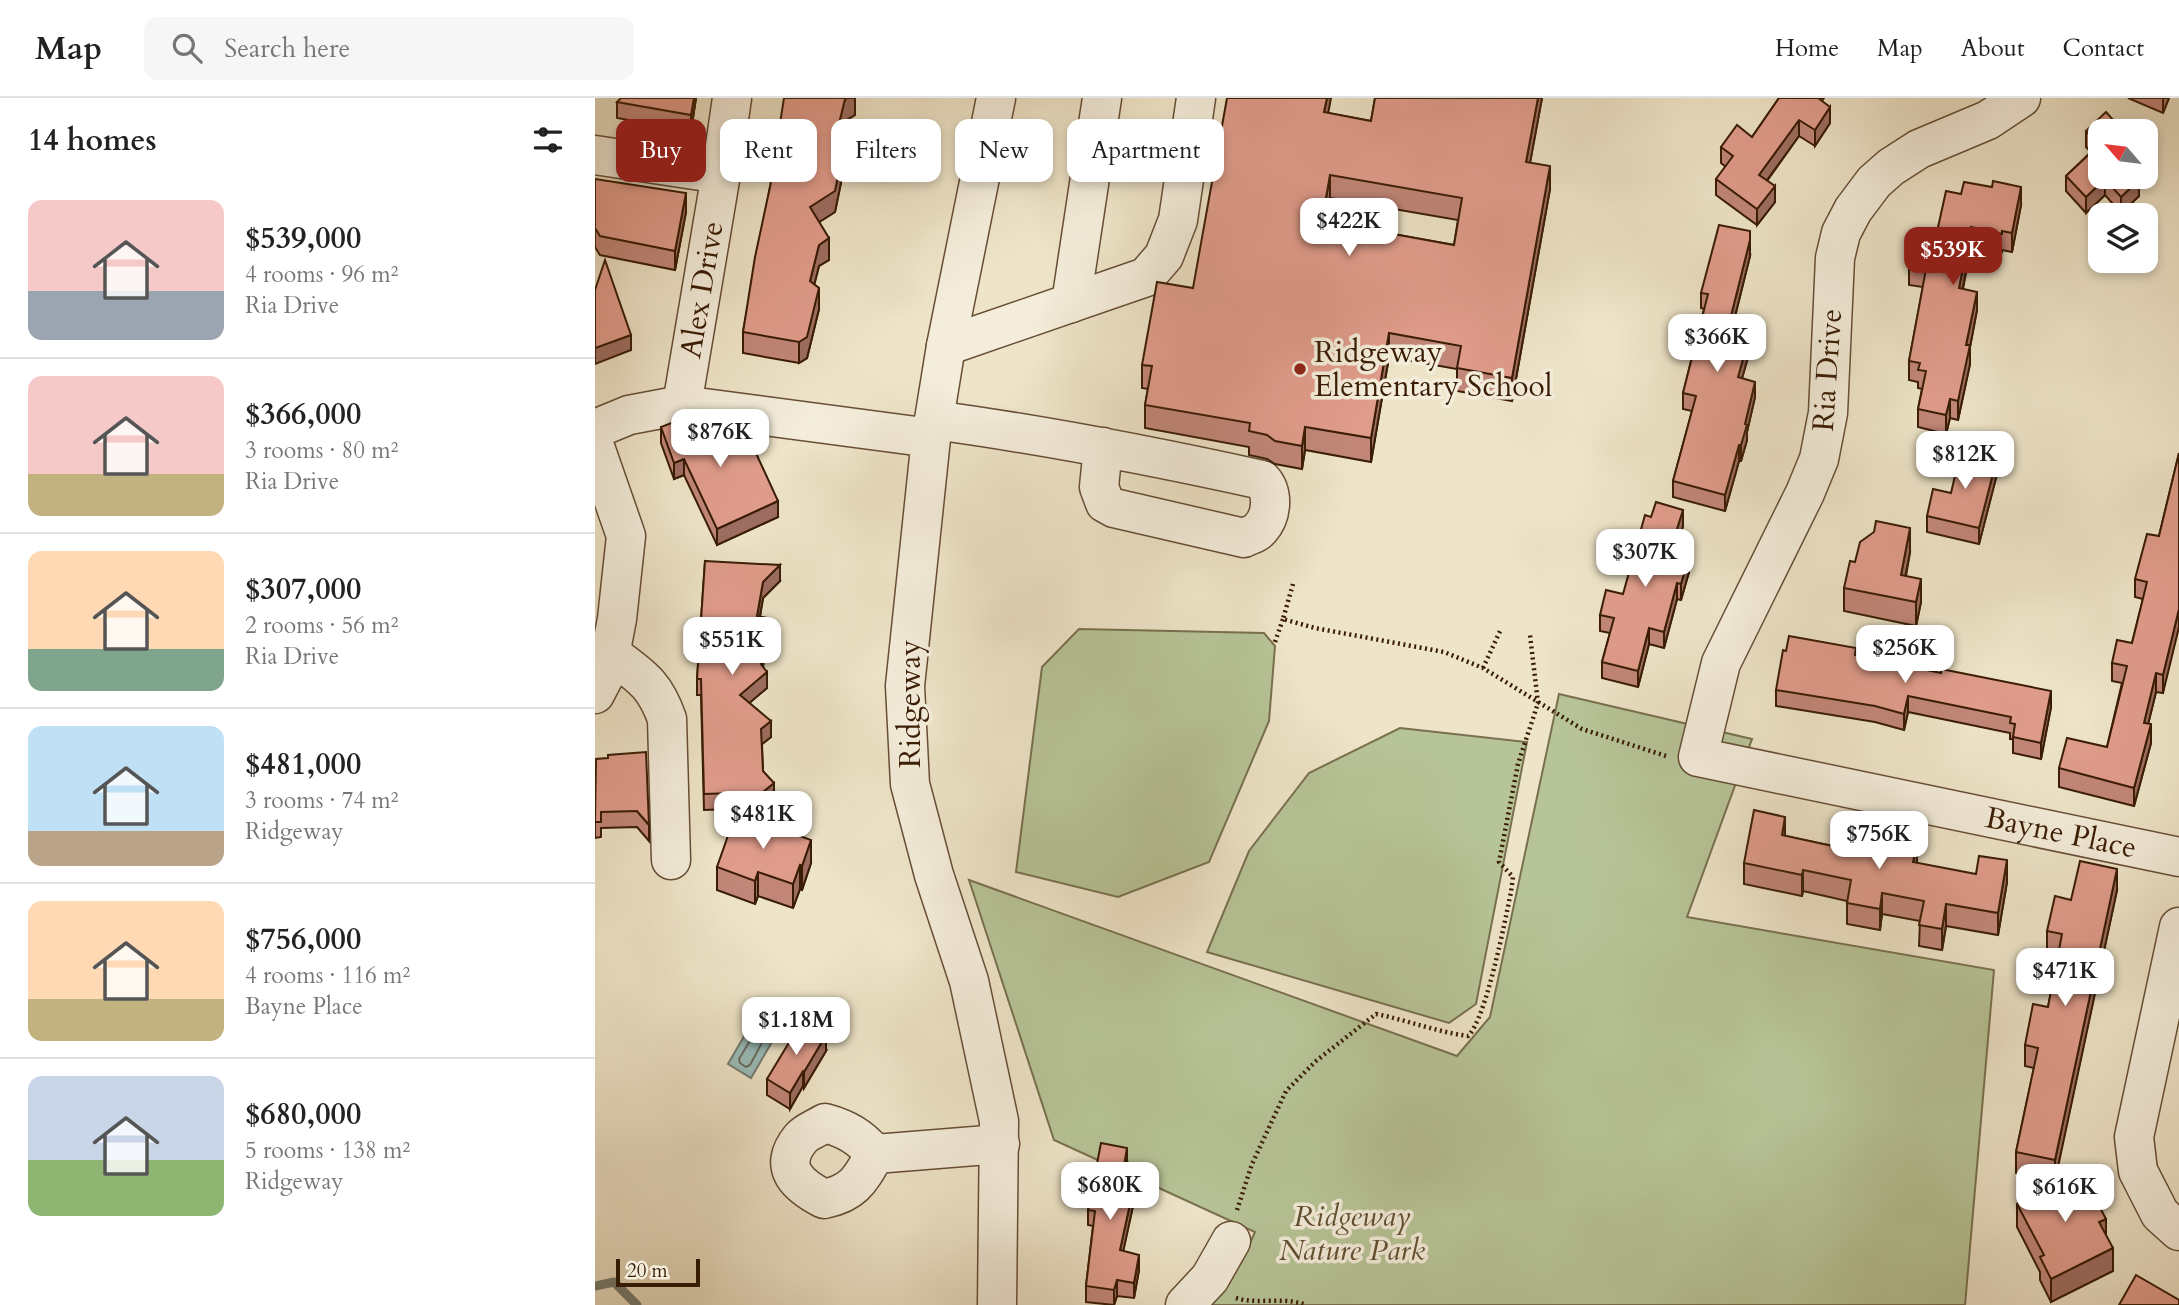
<!DOCTYPE html>
<meta charset="utf-8">
<style>
:root{--surface:#fff;--page:#f6f6f6;--text:#222;--muted:#767676;--line:#e0e0e0;--accent:#8f2418}
body{margin:0;font-family:Cardo,serif;background:var(--page);color:var(--text);height:100vh;display:flex;flex-direction:column;font-size:26px;white-space:nowrap}
*{box-sizing:border-box;margin:0}
p{font-size:23px;color:var(--muted)}
.icon{flex:none;width:38px;height:38px;fill:none;stroke:currentColor;stroke-width:2;stroke-linecap:round;stroke-linejoin:round}
.map{position:relative;flex:1;overflow:hidden}
.sheet{display:flex;flex-direction:column;background:var(--surface);width:595px}
.sheet>*{flex:none}
.top-card{position:absolute;left:21px;top:21px;width:665px;height:63px;display:flex;gap:14px}
.needle{width:46px;rotate:298deg}
.fabs{position:absolute;left:1493px;top:21px;display:grid;gap:14px}
.fabs a{display:grid;place-items:center;width:70px;height:70px;border-radius:14px;background:var(--surface);box-shadow:0 4px 10px #0003;font-size:35px}
.scale{position:absolute;left:21px;bottom:18px;width:84px;box-sizing:border-box;padding-left:7px;border:4px solid #391c04;border-top:0;font-size:19px;line-height:24px;white-space:nowrap;color:#391c04;-webkit-text-stroke:5px #f4eddb;paint-order:stroke}
.price{position:absolute;translate:-50% -60px;padding:0 16px;border-radius:14px;background:#fff;color:#222;font-size:23px;line-height:46px;filter:drop-shadow(0 2px 4px #0008)}
.price::after{content:'';position:absolute;left:50%;top:42px;width:21px;height:16px;margin-left:-10px;background:inherit;clip-path:polygon(0 0,100% 0,50% 100%)}
.price.active{background:var(--accent);color:#fff}
ul{padding:0;list-style:none}
li{display:flex;align-items:center;gap:21px;height:175px;padding:0 28px}
li+li{border-top:2px solid var(--line)}
li span{display:grid;place-items:center;flex:none;width:196px;height:140px;border-radius:14px;color:#555}
li>.icon{margin-inline-start:auto}
span .icon{width:84px;height:84px;fill:#fffc;stroke-width:1}
li b{font-size:30px}
h2{display:flex;justify-content:space-between;align-items:center;height:84px;padding:0 28px;font-size:30px}
.pill{padding:0 24px;border-radius:14px;background:var(--surface);box-shadow:0 4px 10px #0003;font-size:24px;line-height:63px}
.pill.active{background:var(--accent);color:#fff}
header{display:flex;align-items:center;gap:42px;box-sizing:border-box;height:98px;padding:0 35px;background:var(--surface);border-bottom:2px solid var(--line)}
header strong{font-size:33px}
nav{display:flex;gap:38px;margin-inline-start:auto;font-size:24px}
.search{width:490px;height:63px;background:var(--page);display:flex;align-items:center;gap:18px;box-sizing:border-box;padding:0 24px;border-radius:14px;color:var(--muted);font-size:26px}
main{display:flex;flex:1;min-height:0}
.map>svg:first-child{display:block}
.green{fill:#b7c497;stroke:#78704e;stroke-width:2}
.water{fill:#9bbebc;stroke:#747d72;stroke-width:2}
.lines{fill:none;stroke-linecap:round;stroke-linejoin:round}
.shore{stroke:#6a6d60;stroke-width:2}
.stream{stroke:#747d72;stroke-width:9}
.minor-casing{stroke:#664e35;stroke-width:41}
.path{stroke:#391c04;stroke-width:4.5;stroke-dasharray:2 3.5;stroke-linecap:butt}
.minor{stroke:#f4eddb;stroke-width:38}
.wall{fill:#c18678;stroke:#391c04;stroke-width:2;fill-rule:evenodd}
.shaded-wall{fill:#9d6d61;stroke:#391c04;stroke-width:2}
.building{fill:#e09c8b;stroke:#391c04;stroke-width:2;fill-rule:evenodd}
.poi-dot{fill:#8f2418;stroke:#f4eddb;stroke-width:2.5}
.labels{text-anchor:middle;stroke-width:7;stroke-linejoin:round;paint-order:stroke}
.street-label{font-size:30px;fill:#391c04;stroke:#f4eddb}
.poi-label{font-size:30px;fill:#391c04;stroke:#f4eddb;text-anchor:start}
.park-label{font-size:30px;font-style:italic;fill:#5f4e30;stroke:#f4eddb}
</style>
<header>
<strong>Map</strong>
<div class="search"><svg class="icon" aria-label="search" viewBox="0 0 24 24"><circle cx="10" cy="10" r="6"/><path d="M15 15l6 6"/></svg>Search here</div>
<nav><a>Home</a><a>Map</a><a>About</a><a>Contact</a></nav>
</header>
<main>
<section class="sheet">
<h2>14 homes<svg class="icon" aria-label="filters" viewBox="0 0 24 24"><path d="M4 7h16M4 17h16"/><circle cx="9" cy="7" r="2"/><circle cx="15" cy="17" r="2"/></svg></h2>
<ul>
<li><span style="background:linear-gradient(#f6c9c9 65%,#9aa5b1 0)"><svg class="icon" aria-label="home" viewBox="0 0 24 24"><path d="M3 11l9-7 9 7M6 9v11h12V9"/></svg></span><div><b>$539,000</b><p>4 rooms · 96 m²</p><p>Ria Drive</p></div></li>
<li><span style="background:linear-gradient(#f6c9c9 70%,#c2b280 0)"><svg class="icon" aria-label="home" viewBox="0 0 24 24"><path d="M3 11l9-7 9 7M6 9v11h12V9"/></svg></span><div><b>$366,000</b><p>3 rooms · 80 m²</p><p>Ria Drive</p></div></li>
<li><span style="background:linear-gradient(#ffd9b3 70%,#7fa58c 0)"><svg class="icon" aria-label="home" viewBox="0 0 24 24"><path d="M3 11l9-7 9 7M6 9v11h12V9"/></svg></span><div><b>$307,000</b><p>2 rooms · 56 m²</p><p>Ria Drive</p></div></li>
<li><span style="background:linear-gradient(#bfe0f5 75%,#b9a48a 0)"><svg class="icon" aria-label="home" viewBox="0 0 24 24"><path d="M3 11l9-7 9 7M6 9v11h12V9"/></svg></span><div><b>$481,000</b><p>3 rooms · 74 m²</p><p>Ridgeway</p></div></li>
<li><span style="background:linear-gradient(#ffd9b3 70%,#c2b280 0)"><svg class="icon" aria-label="home" viewBox="0 0 24 24"><path d="M3 11l9-7 9 7M6 9v11h12V9"/></svg></span><div><b>$756,000</b><p>4 rooms · 116 m²</p><p>Bayne Place</p></div></li>
<li><span style="background:linear-gradient(#c9d6e8 60%,#8fb573 0)"><svg class="icon" aria-label="home" viewBox="0 0 24 24"><path d="M3 11l9-7 9 7M6 9v11h12V9"/></svg></span><div><b>$680,000</b><p>5 rooms · 138 m²</p><p>Ridgeway</p></div></li>
</ul>
</section>
<div class="map">
<svg width="1584" height="1207" viewBox="0 0 1584 1207">
<rect width="100%" height="100%" fill="#eee4c8"/>
<filter id="stains"><feTurbulence type="fractalNoise" baseFrequency=".00286" numOctaves="4"/><feColorMatrix values="0 0 0 0 .2 0 0 0 0 .09 0 0 0 0 .02 0 0 0 .5 -.17"/></filter>
<radialGradient id="worn" r=".72"><stop offset=".6" stop-color="#630" stop-opacity="0"/><stop offset="1" stop-color="#630" stop-opacity=".3"/></radialGradient>
<g class="green">
<polygon points="484,531 669,535 680,548 674,623 614,764 523,799 421,774 447,569"/>
<polygon points="964,596 1157,641 1092,819 1399,872 1370,1207 613,1207 646,1165 660,1134 459,1042 374,782 862,958 895,919"/>
<polygon points="805,630 932,644 881,906 854,925 612,854 654,753 714,675"/>
</g>
<polygon class="water" points="158,923 181,937 156,980 133,966"/>
<g class="lines">
<polygon class="shore" points="163,934 169,938 169,941 155,967 151,969 145,965 144,961 159,936"/>
<polyline class="stream" points="0,1188 19,1184 42,1207"/>
<defs>
<g id="minor">
<polyline points="401,0 351,248 336,340 310,588 315,686 339,777 374,883 404,1023 402,1207"/>
<path id="s1" d="M1426,0L1393,22L1324,51L1296,69L1279,84L1258,112L1246,135L1240,160L1233,315L1224,361L1210,395L1126,565L1103,659L1584,759"/>
<polyline points="0,57 126,76 137,0"/>
<polyline points="476,205 507,0"/>
<polyline points="351,248 551,179 569,158 583,122 601,0"/>
<path id="s2" d="M87,307L126,76"/>
<path d="M339,322C449,337 558,358 667,382C679,395 677,418 665,431C661,436 654,437 649,440L519,410L510,405L504,389L508,349"/>
<polyline points="0,331 34,317 87,307 336,340"/>
<polyline points="0,349 31,438 22,521 12,573 0,596"/>
<path d="M15,555C45,578 59,584 72,621L76,762"/>
<polyline points="1584,829 1539,1039 1543,1073 1565,1116 1584,1133"/>
<path d="M280,1056C265,1039 252,1031 230,1025C222,1030 211,1034 206,1040C181,1070 204,1088 229,1101C259,1095 265,1082 280,1056L405,1046"/>
<polyline points="590,1207 615,1180 636,1143"/>
</g>
</defs>
<use href="#minor" class="minor-casing"/>
<g class="path">
<polyline points="698,486 688,521 720,530 849,554 888,570 987,631 1071,658"/>
<polyline points="680,544 688,521"/>
<polyline points="888,570 906,531"/>
<path d="M642,1112L657,1066L691,993L721,963L781,916C812,922 842,934 873,938C891,921 910,823 916,794L918,779L904,764L923,666L943,605L935,537"/>
<path d="M641,1200C663,1207 688,1198 711,1207"/>
</g>
<use href="#minor" class="minor"/>
</g>
<g class="wall">
<polygon points="101,0 96,33 22,20 22,4"/>
<polygon points="260,0 260,17 250,23 245,41 250,65 240,114 224,124 234,162 224,168 219,186 224,211 212,260 204,265 148,255 148,234 175,89"/>
<path d="M780,0H947L935,64L955,91L917,303L862,293V271L794,259L776,364L710,352L707,371L680,366L672,361L654,357V349L550,330V307L553,291L547,290V267L733,15L776,23ZM735,100L863,122L859,147L731,124Z"/>
<polygon points="1184,0 1229,0 1227,3 1235,25 1220,48 1204,38 1172,83 1180,104 1162,127 1121,97 1121,81 1131,69 1126,65 1126,49 1157,39"/>
<polygon points="1533,0 1574,0 1568,15"/>
<polygon points="1491,33 1505,33 1544,98 1526,115 1510,97 1491,115 1471,93 1471,78 1496,54 1491,49"/>
<polygon points="0,81 91,114 80,172 5,157 0,149"/>
<polygon points="1426,107 1417,154 1407,152 1407,154 1376,148 1368,191 1382,212 1375,249 1375,266 1363,322 1355,320 1351,336 1323,329 1323,311 1327,291 1323,290 1323,284 1314,282 1314,263 1328,189 1314,187 1314,168 1340,143"/>
<polygon points="1155,158 1137,231 1155,252 1147,280 1160,299 1152,334 1152,342 1146,363 1144,363 1130,413 1078,399 1078,383 1097,313 1088,311 1088,295 1109,211 1106,210 1106,195"/>
<polygon points="66,329 128,335 122,347 183,419 122,447 89,377 79,381 66,345"/>
<polygon points="1584,355 1568,595 1561,594 1553,626 1556,645 1539,708 1464,689 1464,670 1512,649 1527,585 1517,583 1517,565 1537,545 1548,501 1540,499 1540,481 1564,438"/>
<polygon points="1402,376 1384,446 1332,434 1332,418 1356,395"/>
<polygon points="1088,428 1080,454 1094,474 1086,502 1082,501 1069,550 1054,546 1043,589 1007,580 1007,564 1015,535 1005,533 1005,517 1028,496"/>
<polygon points="1315,454 1311,478 1326,504 1321,528 1249,513 1249,490 1260,464"/>
<polygon points="110,463 185,483 168,500 165,519 173,536 168,569 172,590 154,605 176,639 167,646 168,673 179,700 168,710 109,712 106,597 102,597 102,581"/>
<polygon points="1261,557 1456,609 1446,661 1418,655 1418,641 1415,641 1415,635 1313,614 1309,632 1280,624 1181,608 1181,592"/>
<polygon points="0,664 54,727 54,743 42,729 6,730 6,739 0,740"/>
<polygon points="1190,738 1412,784 1403,837 1351,828 1347,852 1324,848 1325,823 1287,816 1285,832 1252,826 1252,803 1208,793 1207,798 1149,786 1149,765"/>
<polygon points="216,765 207,792 205,791 198,810 163,798 160,806 122,792 122,769"/>
<polygon points="1522,792 1460,1080 1511,1137 1518,1173 1456,1204 1445,1182 1445,1174 1422,1129 1422,1106 1428,1103 1428,1097 1457,1082 1421,1075 1421,1054 1439,970 1430,968 1430,947 1453,909 1463,856 1452,854 1452,833 1476,802"/>
<polygon points="231,953 209,990 208,988 195,1011 172,997 172,981"/>
<polygon points="532,1066 529,1081 540,1099 528,1153 544,1172 539,1200 522,1198 519,1207 491,1204 491,1188 498,1128 493,1127 493,1112"/>
</g>
<g class="shaded-wall">
<polygon points="99,0 101,0 96,33 96,17"/>
<polygon points="252,0 260,0 260,17 250,23 241,59 241,38 250,1"/>
<polygon points="732,0 736,0 729,38 729,14"/>
<polygon points="943,0 947,0 931,87 931,64"/>
<polygon points="1568,0 1574,0 1568,15"/>
<polygon points="1235,9 1235,25 1220,48 1220,32"/>
<polygon points="1204,22 1204,38 1164,93 1164,77"/>
<polygon points="250,44 250,65 240,114 215,130 215,109"/>
<polygon points="955,68 955,91 917,303 917,280"/>
<polygon points="735,77 735,100 727,146 727,123"/>
<polygon points="1510,81 1510,97 1491,115 1491,99"/>
<polygon points="1544,82 1544,98 1526,115 1526,99"/>
<polygon points="1180,88 1180,104 1162,127 1162,111"/>
<polygon points="1426,89 1426,107 1417,154 1417,135"/>
<polygon points="91,95 91,114 80,172 80,153"/>
<polygon points="1376,129 1376,148 1364,209 1364,190"/>
<polygon points="234,140 234,162 224,168 215,204 215,183 224,147"/>
<polygon points="1155,142 1155,158 1133,246 1133,230"/>
<polygon points="224,190 224,211 212,260 204,265 204,244"/>
<polygon points="1382,194 1382,212 1375,249 1375,266 1363,322 1363,303 1371,247"/>
<polygon points="794,235 794,259 776,364 776,340"/>
<polygon points="1155,236 1155,252 1143,295 1143,279"/>
<polygon points="36,237 36,252 0,266 0,250"/>
<polygon points="1160,284 1160,299 1152,334 1152,342 1146,363 1146,347 1150,326"/>
<polygon points="1355,301 1355,320 1351,336 1351,317"/>
<polygon points="128,319 128,335 111,368 111,352"/>
<polygon points="710,329 710,352 707,371 707,348"/>
<polygon points="1144,347 1144,363 1130,413 1130,397"/>
<polygon points="1402,360 1402,376 1384,446 1384,430"/>
<polygon points="89,361 89,377 79,381 79,365"/>
<polygon points="183,403 183,419 122,447 122,431"/>
<polygon points="1088,412 1088,428 1075,469 1075,453"/>
<polygon points="1315,430 1315,454 1306,500 1306,477"/>
<polygon points="1094,458 1094,474 1086,502 1086,486"/>
<polygon points="185,467 185,483 168,500 162,534 162,518 168,484"/>
<polygon points="1326,481 1326,504 1321,528 1321,504"/>
<polygon points="1082,485 1082,501 1069,550 1069,534"/>
<polygon points="1584,511 1584,529 1568,595 1568,577"/>
<polygon points="173,520 173,536 166,579 172,574 172,590 145,613 145,597 166,566"/>
<polygon points="1054,530 1054,546 1043,589 1043,573"/>
<polygon points="1561,575 1561,594 1549,643 1549,625"/>
<polygon points="1456,593 1456,609 1446,661 1446,645"/>
<polygon points="1313,598 1313,614 1309,632 1309,616"/>
<polygon points="176,623 176,639 166,647 166,631"/>
<polygon points="1556,626 1556,645 1539,708 1539,690"/>
<polygon points="179,685 179,700 168,710 168,694"/>
<polygon points="1190,719 1190,740 1187,737"/>
<polygon points="216,742 216,765 207,792 207,768"/>
<polygon points="1322,745 1322,766 1318,764"/>
<polygon points="1412,762 1412,784 1403,837 1403,815"/>
<polygon points="205,767 205,791 198,810 198,786"/>
<polygon points="1522,771 1522,792 1460,1083 1460,1062"/>
<polygon points="1208,772 1208,793 1207,798 1207,777"/>
<polygon points="163,774 163,798 160,806 160,783"/>
<polygon points="1287,795 1287,816 1285,832 1285,811"/>
<polygon points="1351,806 1351,828 1347,852 1347,831"/>
<polygon points="231,937 231,953 209,990 209,974"/>
<polygon points="208,973 208,988 195,1011 195,995"/>
<polygon points="532,1050 532,1066 527,1096 527,1080"/>
<polygon points="540,1083 540,1099 525,1168 525,1152"/>
<polygon points="1511,1121 1511,1144 1504,1124"/>
<polygon points="1518,1150 1518,1173 1456,1204 1456,1181"/>
<polygon points="544,1157 544,1172 539,1200 539,1185"/>
<polygon points="522,1182 522,1198 519,1207 519,1192"/>
</g>
<g class="building">
<polygon points="26,0 99,0 96,17 22,4"/>
<polygon points="189,0 252,0 250,1 241,38 250,44 240,93 215,109 234,140 224,147 215,183 224,190 212,239 204,244 148,234 160,159 175,89"/>
<path d="M632,0H732L729,14L776,23L780,0H943L931,64L955,68L917,280L862,270L866,248L794,235L776,340L710,329L707,348L680,343L672,337L654,333L655,325L550,307L557,268L547,267L562,184L598,190ZM735,77L867,100L859,147L727,123Z"/>
<polygon points="1184,0 1223,0 1235,9 1220,32 1204,22 1164,77 1180,88 1162,111 1121,81 1138,58 1126,49 1142,27 1157,39"/>
<polygon points="1511,14 1528,33 1505,33 1505,79 1541,79 1544,82 1526,99 1510,81 1491,99 1471,78 1504,47 1491,33"/>
<polygon points="0,81 91,95 80,153 5,138 0,130"/>
<polygon points="1398,83 1426,89 1417,135 1407,133 1407,136 1376,129 1364,190 1382,194 1371,247 1375,247 1363,303 1355,301 1351,317 1323,311 1331,273 1323,272 1325,265 1314,263 1331,171 1314,168 1320,139 1340,143 1351,93 1366,96 1369,84 1397,89"/>
<polygon points="1124,127 1155,133 1155,142 1133,230 1155,236 1143,279 1160,284 1150,326 1152,327 1146,347 1144,347 1130,397 1078,383 1101,298 1088,295 1113,196 1106,195"/>
<polygon points="10,162 36,237 0,250 0,192"/>
<polygon points="102,315 128,319 111,352 148,335 157,355 160,353 183,403 122,431 89,361 79,365 66,329"/>
<polygon points="1366,352 1402,360 1384,430 1332,418 1338,391 1356,395"/>
<polygon points="1584,355 1584,511 1568,577 1561,575 1549,625 1556,626 1539,690 1464,670 1472,640 1512,649 1532,568 1517,565 1522,542 1537,545 1552,484 1540,481 1552,436 1564,438"/>
<polygon points="1061,404 1088,412 1075,453 1094,458 1086,486 1082,485 1069,534 1054,530 1043,573 1007,564 1019,520 1005,517 1011,492 1028,496 1050,417 1056,419"/>
<polygon points="1281,423 1315,430 1306,477 1326,481 1321,504 1249,490 1255,463 1260,464 1265,444 1279,434"/>
<polygon points="110,463 185,467 168,484 162,518 173,520 166,566 172,574 145,597 176,623 166,631 168,673 179,685 168,694 109,696 106,581 102,581"/>
<polygon points="1194,538 1261,550 1260,557 1346,575 1346,571 1456,593 1446,645 1418,639 1420,626 1415,625 1416,619 1313,598 1309,616 1280,608 1181,592 1188,552 1191,553"/>
<polygon points="51,654 54,727 42,713 6,714 6,724 0,724 1,661 13,660 13,657"/>
<polygon points="1159,712 1190,719 1187,737 1228,746 1289,758 1293,739 1322,745 1318,764 1381,776 1384,758 1412,762 1403,815 1351,806 1347,831 1324,827 1329,803 1287,795 1285,811 1252,805 1256,782 1208,772 1207,777 1149,765"/>
<polygon points="141,715 216,742 207,768 205,767 198,786 163,774 160,783 122,769"/>
<polygon points="1485,763 1522,771 1460,1062 1421,1054 1443,950 1430,947 1438,906 1453,909 1467,836 1452,833 1460,798 1476,802"/>
<polygon points="207,923 231,937 209,974 208,973 195,995 172,981"/>
<polygon points="506,1045 532,1050 527,1080 540,1083 525,1152 544,1157 539,1185 522,1182 519,1192 491,1188 500,1113 493,1112"/>
<polygon points="1478,1071 1494,1103 1500,1100 1511,1121 1504,1124 1518,1150 1456,1181 1445,1159 1449,1157 1422,1106 1430,1102 1428,1097"/>
<polygon points="1541,1177 1584,1202 1584,1207 1524,1207"/>
</g>
<circle class="poi-dot" cx="705" cy="271" r="7"/>
<g class="labels">
<g class="street-label">
<text dy="10" stroke="none"><textPath href="#s2" startOffset="117">Alex Drive</textPath></text>
<text transform="translate(1232 272) rotate(-86)" y="10">Ria Drive</text>
<text transform="translate(315 606) rotate(-90)" y="10">Ridgeway</text>
<text dy="10" stroke="none"><textPath href="#s1" startOffset="1153">Bayne Place</textPath></text>
</g>
<g class="poi-label">
<text x="719" y="264">Ridgeway<tspan x="719" dy="34">Elementary School</tspan></text>
</g>
<g class="park-label">
<text x="757" y="1128">Ridgeway<tspan x="757" dy="34">Nature Park</tspan></text>
</g>
</g>
<rect width="100%" height="100%" filter="url(#stains)"/>
<rect width="100%" height="100%" fill="url(#worn)"/>
</svg>
<div class="fabs">
<a><svg class="needle" viewBox="-14 -14 28 28"><path d="M0-13l5 13h-10z" fill="#e53935"/><path d="M0 13l5-13h-10z" fill="#767676"/></svg></a>
<a><svg class="icon" aria-label="layers" viewBox="0 0 24 24"><path d="M12 4l9 5-9 5-9-5zM3 14l9 5 9-5"/></svg></a>
</div>
<div class="scale">20 m</div>
<b class="price" style="left:754px;top:160px">$422K</b>
<b class="price active" style="left:1358px;top:189px">$539K</b>
<b class="price" style="left:1122px;top:276px">$366K</b>
<b class="price" style="left:125px;top:371px">$876K</b>
<b class="price" style="left:1370px;top:393px">$812K</b>
<b class="price" style="left:1050px;top:491px">$307K</b>
<b class="price" style="left:137px;top:579px">$551K</b>
<b class="price" style="left:1310px;top:587px">$256K</b>
<b class="price" style="left:168px;top:753px">$481K</b>
<b class="price" style="left:1284px;top:773px">$756K</b>
<b class="price" style="left:1470px;top:910px">$471K</b>
<b class="price" style="left:201px;top:959px">$1.18M</b>
<b class="price" style="left:515px;top:1124px">$680K</b>
<b class="price" style="left:1470px;top:1126px">$616K</b>
<div class="top-card">
<a class="pill active">Buy</a>
<a class="pill">Rent</a>
<a class="pill">Filters</a>
<a class="pill">New</a>
<a class="pill">Apartment</a>
</div>
</div>
</main>
